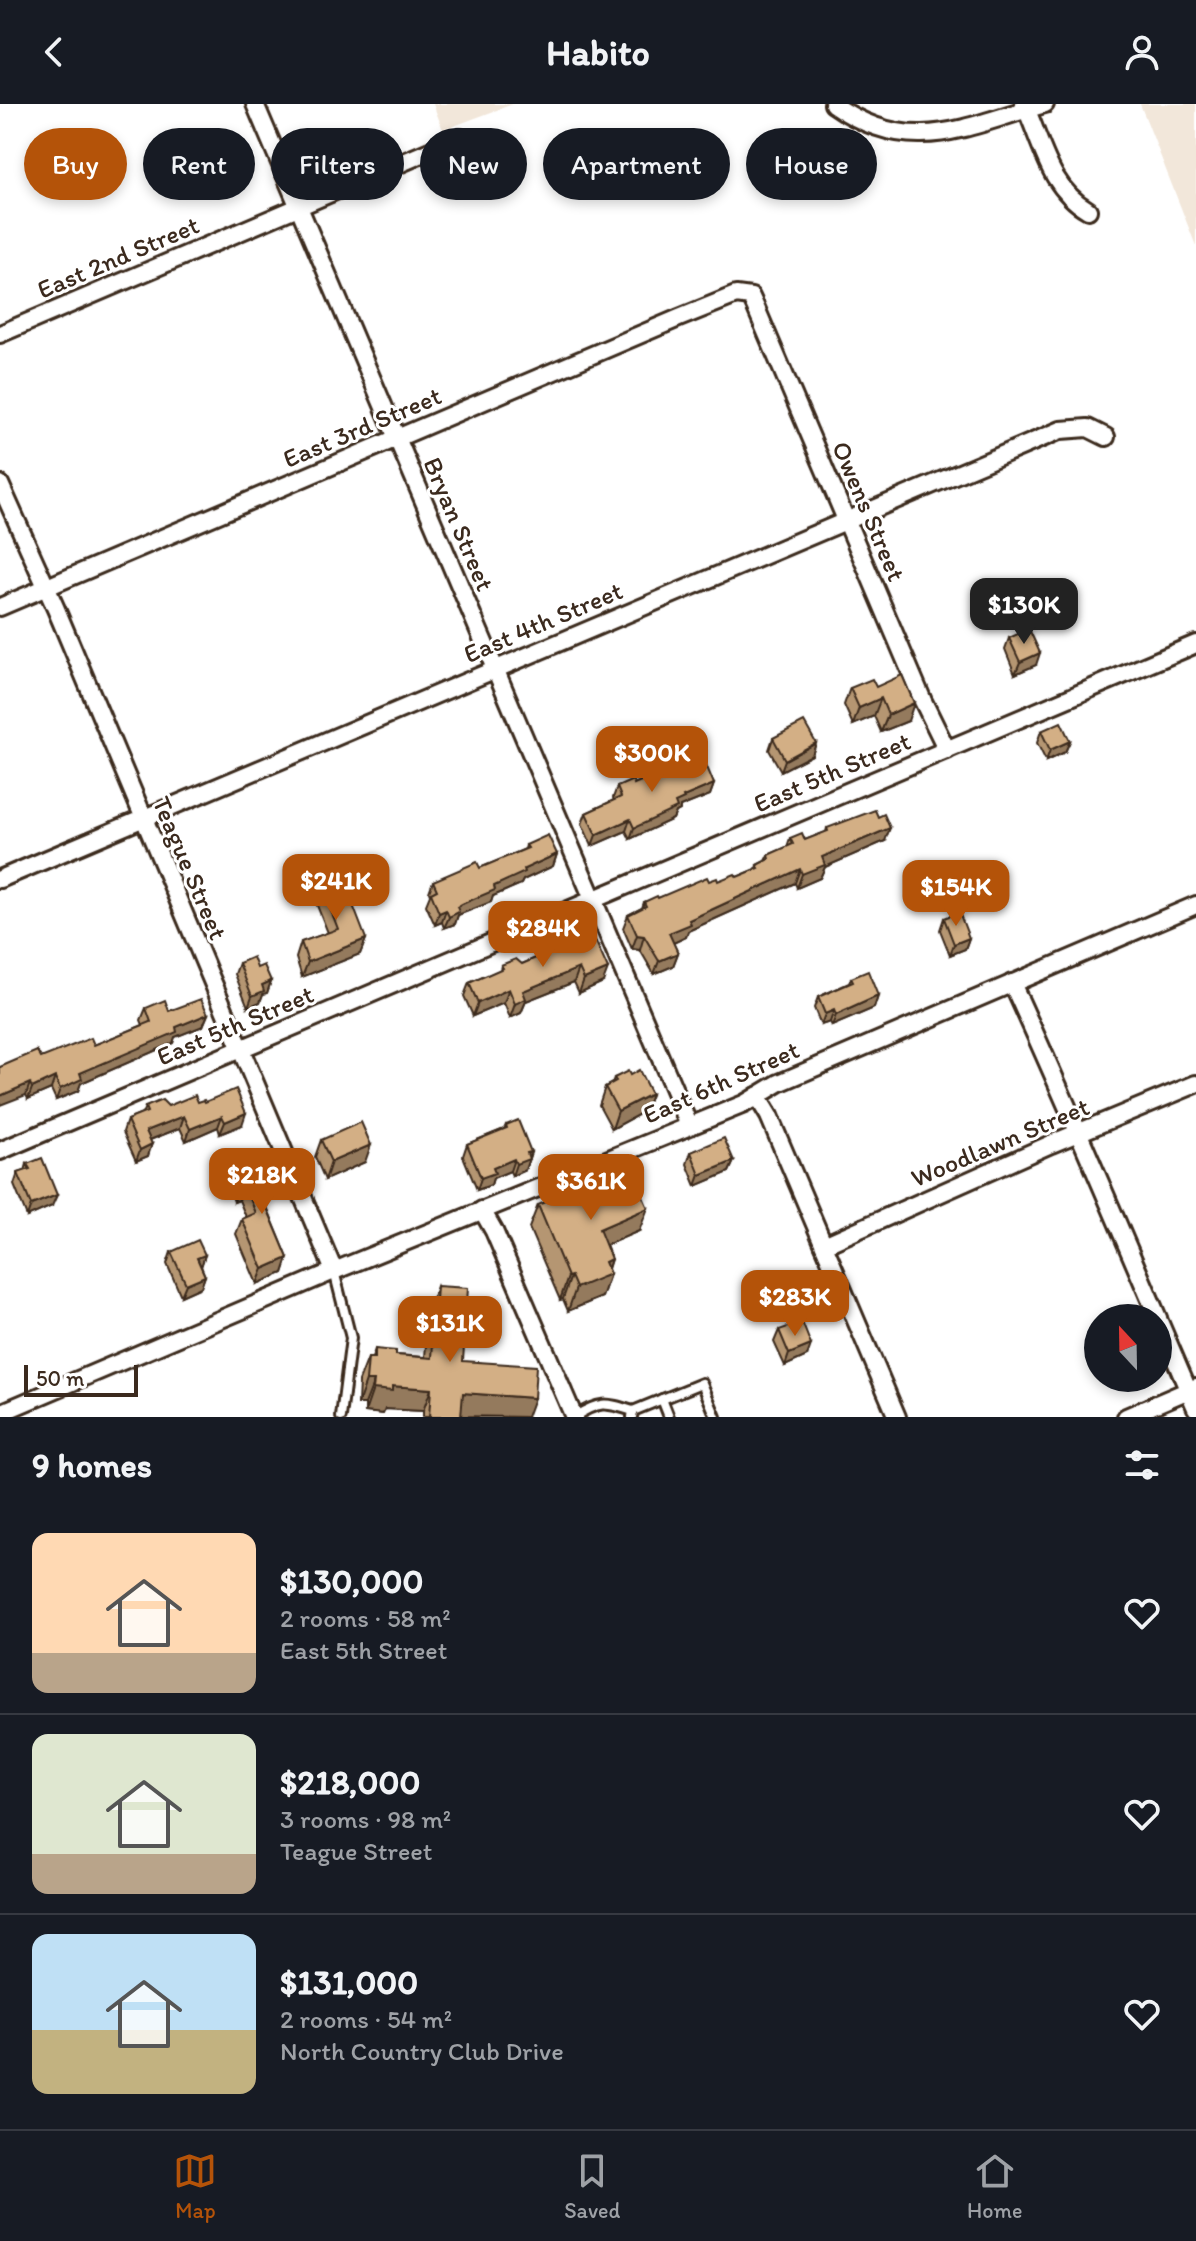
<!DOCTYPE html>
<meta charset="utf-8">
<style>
:root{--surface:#171b24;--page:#20242c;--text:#f1f3f6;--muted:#9ea1a6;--line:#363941;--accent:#b45309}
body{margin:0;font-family:Itim,sans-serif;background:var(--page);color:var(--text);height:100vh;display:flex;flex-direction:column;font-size:30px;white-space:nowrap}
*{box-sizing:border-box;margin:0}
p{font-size:26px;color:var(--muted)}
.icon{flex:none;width:44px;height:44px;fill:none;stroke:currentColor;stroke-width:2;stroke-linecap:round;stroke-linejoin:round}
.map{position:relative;height:1313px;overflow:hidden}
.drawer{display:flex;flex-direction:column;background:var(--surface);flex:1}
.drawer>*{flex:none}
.guide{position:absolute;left:24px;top:24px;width:1148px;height:72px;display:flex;gap:16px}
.needle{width:52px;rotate:338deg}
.tools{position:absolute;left:1084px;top:1200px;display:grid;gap:16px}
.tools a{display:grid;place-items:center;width:88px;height:88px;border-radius:50%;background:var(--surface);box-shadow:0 4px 12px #0003;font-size:40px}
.scale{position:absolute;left:24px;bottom:20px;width:114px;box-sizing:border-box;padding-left:8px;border:4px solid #3b2a1e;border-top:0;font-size:22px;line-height:28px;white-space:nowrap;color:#3b2a1e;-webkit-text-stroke:6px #fff;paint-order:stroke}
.price{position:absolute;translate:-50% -68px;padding:0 18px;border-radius:16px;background:var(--accent);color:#fff;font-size:26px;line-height:52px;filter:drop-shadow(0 2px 4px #0008)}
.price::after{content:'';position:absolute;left:50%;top:48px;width:24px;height:18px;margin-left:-12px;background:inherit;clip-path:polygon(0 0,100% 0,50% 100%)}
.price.current{background:#222;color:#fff}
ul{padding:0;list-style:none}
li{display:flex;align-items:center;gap:24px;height:200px;padding:0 32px}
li+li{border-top:2px solid var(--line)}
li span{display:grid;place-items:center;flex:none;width:224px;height:160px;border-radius:16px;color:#555}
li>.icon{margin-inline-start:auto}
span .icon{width:96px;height:96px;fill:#fffc;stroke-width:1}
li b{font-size:34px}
h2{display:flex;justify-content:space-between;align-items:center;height:96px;padding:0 32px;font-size:34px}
.chip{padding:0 28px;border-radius:36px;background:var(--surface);box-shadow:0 4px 12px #0003;font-size:28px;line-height:72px}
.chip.current{background:var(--accent);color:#fff}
header{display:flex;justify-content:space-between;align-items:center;height:104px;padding:0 32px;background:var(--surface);font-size:36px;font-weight:700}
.menu{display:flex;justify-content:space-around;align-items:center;height:112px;border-top:2px solid var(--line);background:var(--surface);font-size:22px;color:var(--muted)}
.menu a{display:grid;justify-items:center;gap:4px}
.menu .current{color:var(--accent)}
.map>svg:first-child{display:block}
.built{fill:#f2e7da}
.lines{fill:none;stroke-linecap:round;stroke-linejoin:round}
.lane-casing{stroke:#3b2a1e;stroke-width:14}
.street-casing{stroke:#3b2a1e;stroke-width:22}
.lane{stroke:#fff;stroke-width:8}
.street{stroke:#fff;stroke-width:16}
.wall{fill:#b59672;stroke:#3b2a1e;stroke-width:2}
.shaded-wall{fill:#947a5d;stroke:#3b2a1e;stroke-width:2}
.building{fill:#d3af85;stroke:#3b2a1e;stroke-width:2}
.labels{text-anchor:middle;stroke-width:6;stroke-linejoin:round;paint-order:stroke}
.street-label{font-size:26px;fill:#3b2a1e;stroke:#fff}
</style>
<header><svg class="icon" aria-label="back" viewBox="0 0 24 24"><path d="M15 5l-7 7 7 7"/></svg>Habito<svg class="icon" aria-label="person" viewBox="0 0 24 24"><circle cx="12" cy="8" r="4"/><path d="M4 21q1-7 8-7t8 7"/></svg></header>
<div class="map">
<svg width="1196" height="1313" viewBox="0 0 1196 1313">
<rect width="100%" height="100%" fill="#fff"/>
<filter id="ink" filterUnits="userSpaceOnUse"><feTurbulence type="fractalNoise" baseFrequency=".0125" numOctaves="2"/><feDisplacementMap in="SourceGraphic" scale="16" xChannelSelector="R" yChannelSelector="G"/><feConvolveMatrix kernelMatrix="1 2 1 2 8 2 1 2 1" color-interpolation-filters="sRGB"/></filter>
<g filter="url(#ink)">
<g class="built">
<polygon points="433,0 513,0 443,26"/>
<polygon points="1140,0 1196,0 1196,142"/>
</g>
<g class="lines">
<defs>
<g id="lane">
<polyline points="334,1167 351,1234 341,1313"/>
<polyline points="662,1295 669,1313"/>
<polyline points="633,1307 702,1279 716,1313"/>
<path d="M574,1313C599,1297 605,1298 633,1307L632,1313"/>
</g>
<g id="street">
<polyline points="255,0 689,1021"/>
<path d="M833,0C911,55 965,22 1045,0"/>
<path d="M1024,0C1042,38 1049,84 1088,106"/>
<polyline points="0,230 460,34"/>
<polyline points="0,380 56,505 334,1167"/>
<polyline points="0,503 679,214 736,191 751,193 756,204 923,597 947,646"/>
<polyline points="0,775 1061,326 1088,324 1106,333"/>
<path d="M1012,879C1063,990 1110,1102 1158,1214"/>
<polyline points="757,992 769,1012 897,1313"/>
<polyline points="0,1047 1196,540"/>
<polyline points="482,1106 494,1127 574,1313"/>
<polyline points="824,1141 1051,1040 1196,980"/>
<polyline points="1158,1215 1196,1304"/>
<polyline points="0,1309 334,1167 744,1000 779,979 1196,801"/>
<polyline points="1126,1313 1196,1283"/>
</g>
</defs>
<use href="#lane" class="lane-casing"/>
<use href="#street" class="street-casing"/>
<use href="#lane" class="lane"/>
<use href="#street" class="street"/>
</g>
<g class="wall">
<polygon points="1009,534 1036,561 1015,570 1005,545"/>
<polygon points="876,583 908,617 881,628 874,612 853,621 844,601 850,584"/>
<polygon points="1041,627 1070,637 1065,648 1046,657 1037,639"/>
<polygon points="773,634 816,639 812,651 781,667 769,646"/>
<polygon points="668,639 692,664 714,680 710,691 680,703 680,706 676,708 673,715 630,735 626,727 592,742 582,720 586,709 614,696 613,694 617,683 634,680 670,664 664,650"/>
<polygon points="827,724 885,737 825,763 820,774 797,784 795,779 688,827 686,833 673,839 678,849 673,862 654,870 640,846 632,845 623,824 628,811 642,804 644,798 658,794 709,777 718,777 737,773 756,765 757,761 765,757 768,751 787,743 790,734 805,736 826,728"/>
<polygon points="526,741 557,750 553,762 523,776 521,780 493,792 491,798 458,811 455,820 444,824 442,818 435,821 426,801 430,791 429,788 433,777 480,764 525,745"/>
<polygon points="320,778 366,835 360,850 302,873 296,854 301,838 328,829 314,794"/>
<polygon points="944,814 969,834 965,845 950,851 940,826"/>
<polygon points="569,832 603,878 579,889 574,878 526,897 521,909 510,914 504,899 473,912 464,892 469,879 500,866 501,861 522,860 566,841"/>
<polygon points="239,859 257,864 271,877 267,889 263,890 260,898 248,903 235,870"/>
<polygon points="851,874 878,892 874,904 832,922 830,918 821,921 814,904 818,893 849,879"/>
<polygon points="146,904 208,910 203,922 175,933 173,939 81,979 78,987 56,996 51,985 28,995 26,991 37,947 41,954 94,941 143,921 141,916"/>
<polygon points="630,971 651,990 645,1007 612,1025 599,1001 605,983 612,979 614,974"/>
<polygon points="198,998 205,998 242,1021 220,1030 218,1023 186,1037 180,1024 150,1036 148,1052 136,1057 123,1028 127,1016 142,1010 145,1003 168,1002"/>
<polygon points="506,1021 531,1048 525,1066 512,1072 510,1067 493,1074 491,1081 477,1086 463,1052 467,1040 504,1025"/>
<polygon points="321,1036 365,1058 325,1076 315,1053"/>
<polygon points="691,1048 734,1057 729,1068 696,1082 687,1060"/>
<polygon points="27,1060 52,1102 27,1113 14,1081 18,1069 25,1067"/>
<polygon points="235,1072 278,1080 272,1095 265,1098 288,1154 283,1169 257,1180 236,1130 242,1115 246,1113 239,1096 234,1098 230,1087"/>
<polygon points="538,1101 639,1127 606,1141 611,1155 608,1165 610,1170 602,1193 568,1207 563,1195 560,1196 529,1124"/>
<polygon points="171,1148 205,1151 201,1162 205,1172 201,1183 181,1192 167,1160"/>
<polygon points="437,1182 463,1257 527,1313 423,1313 423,1307 385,1305 383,1310 365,1308 365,1300 358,1300 359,1277 368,1254 372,1254 375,1245 396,1251 425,1253 429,1205"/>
<polygon points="779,1226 807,1252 785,1262 774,1238"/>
</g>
<g class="shaded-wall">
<polygon points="1040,549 1036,561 1015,570 1020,558"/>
<polygon points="881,594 874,612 853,621 859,604"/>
<polygon points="914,599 908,617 881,628 888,611"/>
<polygon points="1070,637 1065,648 1046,657 1050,646"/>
<polygon points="816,639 812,651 781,667 785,656"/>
<polygon points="714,680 710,691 680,703 680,706 676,708 673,715 630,735 634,724 683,693"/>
<polygon points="630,715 626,727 592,742 596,731"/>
<polygon points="890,724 885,737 825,763 820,774 797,784 802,770 822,753"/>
<polygon points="557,750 553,762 523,776 521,780 493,792 491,798 458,811 455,820 444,824 449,813 457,803 524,765"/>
<polygon points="800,765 795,779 688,827 686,833 665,843 669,829 689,816"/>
<polygon points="446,806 442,818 435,821 439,809"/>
<polygon points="637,831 644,832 640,846 632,845"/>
<polygon points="969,834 965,845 950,851 954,840"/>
<polygon points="366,835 360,850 302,873 308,858"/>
<polygon points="678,849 673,862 654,870 659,857"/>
<polygon points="579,864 574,878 526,897 521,909 510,914 515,900 523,887"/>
<polygon points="608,865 603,878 579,889 584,875"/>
<polygon points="271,877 267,889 263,890 260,898 248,903 252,892 262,881"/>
<polygon points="509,885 504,899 473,912 478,899"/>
<polygon points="878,892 874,904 832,922 836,911"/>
<polygon points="834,906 830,918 821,921 825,910"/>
<polygon points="208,910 203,922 175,933 173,939 81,979 78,987 56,996 60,985 80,969 176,923"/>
<polygon points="55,973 51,985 28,995 32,984"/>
<polygon points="30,979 26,991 0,1001 0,992"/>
<polygon points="651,990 645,1007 612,1025 618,1007"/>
<polygon points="246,1009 242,1021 220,1030 225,1018"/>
<polygon points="184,1012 180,1024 142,1039 146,1027"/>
<polygon points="222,1012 218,1023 186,1037 190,1025"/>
<polygon points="152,1040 148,1052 136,1057 140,1046"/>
<polygon points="371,1041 365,1058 325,1076 331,1058"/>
<polygon points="531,1048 525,1066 512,1072 516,1060 527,1049"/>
<polygon points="514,1055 510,1067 493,1074 491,1081 477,1086 481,1074 493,1064"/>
<polygon points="734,1057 729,1068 696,1082 700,1071"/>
<polygon points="244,1080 239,1096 234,1098 239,1082"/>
<polygon points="278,1080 272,1095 254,1102 260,1087"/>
<polygon points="57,1091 52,1102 27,1113 31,1101"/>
<polygon points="648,1104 639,1127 590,1148 599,1125"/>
<polygon points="205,1151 201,1163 197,1154"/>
<polygon points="288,1154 283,1169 257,1180 263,1165"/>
<polygon points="611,1155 605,1172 610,1170 602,1193 568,1207 576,1184 605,1158"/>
<polygon points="205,1172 201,1183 181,1192 186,1180"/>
<polygon points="571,1172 563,1195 560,1196 568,1173"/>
<polygon points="811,1241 807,1252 785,1262 789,1250"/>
<polygon points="366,1277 374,1277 365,1300 358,1300"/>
<polygon points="392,1282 431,1285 423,1307 385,1305 383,1310 365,1308 373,1285"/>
<polygon points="463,1289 534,1294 527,1313 455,1312"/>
</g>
<g class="building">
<polygon points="1029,525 1040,549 1020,558 1009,534"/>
<polygon points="902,571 914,599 888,611 881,594 859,604 850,584 872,575 876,583"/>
<polygon points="804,618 816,639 785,656 773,634"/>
<polygon points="1061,618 1070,637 1050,646 1041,627"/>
<polygon points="678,634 692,664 705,658 714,680 683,693 684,695 675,699 677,704 634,724 630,715 596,731 586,709 621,693 617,683 633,676 634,680 678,661 668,639"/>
<polygon points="875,706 878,713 884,710 890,724 822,753 825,761 802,770 800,765 689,816 691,820 669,829 678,849 659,857 644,832 637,831 628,811 646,802 644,798 657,792 658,794 707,773 709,777 717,774 718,777 735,770 737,773 759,764 757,761 769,755 768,751 793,740 790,734 802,729 805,736 828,727 827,724"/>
<polygon points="548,731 557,750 524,765 525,768 494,782 495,786 462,800 457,803 459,808 449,813 446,806 439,809 431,789 437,786 433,777 477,758 480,764 528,744 526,741"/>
<polygon points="341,770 366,835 308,858 301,838 338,825 320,778"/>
<polygon points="959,808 969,834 954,840 944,814"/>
<polygon points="585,825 587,831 592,829 608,865 584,875 579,864 523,887 526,895 515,900 509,885 478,899 469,879 503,864 501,861 516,855 522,860 568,840 572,838 569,832"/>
<polygon points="253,853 257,864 264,861 271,877 262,881 264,887 252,892 239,859"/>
<polygon points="868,867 878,892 836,911 834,906 825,910 818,893 853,878 851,874"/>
<polygon points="201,895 208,910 176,923 177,928 80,969 82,975 60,985 55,973 32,984 30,979 0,992 0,963 37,947 41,954 91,934 94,941 151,918 146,904 165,896 169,907"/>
<polygon points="639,966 651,990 618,1007 605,983 616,977 614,974 628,967 630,971"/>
<polygon points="236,985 246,1009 225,1018 222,1012 190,1025 184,1012 146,1027 152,1040 140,1046 127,1016 147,1008 145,1003 162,996 168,1002 195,991 198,998 204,996 205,998"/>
<polygon points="518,1016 531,1048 527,1049 529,1055 516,1060 514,1055 493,1064 495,1069 481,1074 467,1040 507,1024 506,1021"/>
<polygon points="361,1018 371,1041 331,1058 321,1036"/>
<polygon points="724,1034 734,1057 700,1071 691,1048"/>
<polygon points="42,1054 57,1091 31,1101 18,1069 30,1065 27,1060"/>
<polygon points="269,1058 278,1080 260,1087 288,1154 263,1165 242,1115 256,1109 244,1080 239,1082 235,1072"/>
<polygon points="629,1061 648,1104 599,1125 611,1155 605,1158 610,1170 576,1184 571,1172 568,1173 538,1101"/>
<polygon points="198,1136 205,1151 197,1154 205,1172 186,1180 171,1148"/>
<polygon points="437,1182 468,1184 463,1257 536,1262 534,1294 463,1289 461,1313 429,1313 431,1285 392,1282 392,1287 373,1285 374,1277 366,1277 368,1254 375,1254 375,1245 396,1247 396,1251 432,1254"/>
<polygon points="802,1218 811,1241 789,1250 779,1226"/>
</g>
</g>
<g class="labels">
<g class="street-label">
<text transform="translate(118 153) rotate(-23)" y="9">East 2nd Street</text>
<text transform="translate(362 323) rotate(-23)" y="9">East 3rd Street</text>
<text transform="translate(869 407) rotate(67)" y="9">Owens Street</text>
<text transform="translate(459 420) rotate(67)" y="9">Bryan Street</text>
<text transform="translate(543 518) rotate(-23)" y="9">East 4th Street</text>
<text transform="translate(832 668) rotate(-23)" y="9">East 5th Street</text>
<text transform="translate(190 764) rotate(67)" y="9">Teague Street</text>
<text transform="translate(235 921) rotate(-23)" y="9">East 5th Street</text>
<text transform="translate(721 978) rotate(-24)" y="9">East 6th Street</text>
<text transform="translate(1000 1038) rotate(-23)" y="9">Woodlawn Street</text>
</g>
</g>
</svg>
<div class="tools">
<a><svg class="needle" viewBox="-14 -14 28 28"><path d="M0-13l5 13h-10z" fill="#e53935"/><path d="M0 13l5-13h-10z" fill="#9ea1a6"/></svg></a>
</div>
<div class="scale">50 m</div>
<b class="price current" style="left:1024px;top:542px">$130K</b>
<b class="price" style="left:652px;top:690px">$300K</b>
<b class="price" style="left:336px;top:818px">$241K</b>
<b class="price" style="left:956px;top:824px">$154K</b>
<b class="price" style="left:543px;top:865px">$284K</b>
<b class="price" style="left:262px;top:1112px">$218K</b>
<b class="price" style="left:591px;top:1118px">$361K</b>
<b class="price" style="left:795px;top:1234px">$283K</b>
<b class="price" style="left:450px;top:1260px">$131K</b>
<div class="guide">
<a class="chip current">Buy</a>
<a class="chip">Rent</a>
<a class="chip">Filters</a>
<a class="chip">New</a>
<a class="chip">Apartment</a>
<a class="chip">House</a>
</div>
</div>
<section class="drawer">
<h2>9 homes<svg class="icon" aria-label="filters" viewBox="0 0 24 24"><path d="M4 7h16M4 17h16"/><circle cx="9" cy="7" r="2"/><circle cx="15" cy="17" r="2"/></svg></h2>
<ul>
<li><span style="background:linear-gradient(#ffd9b3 75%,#b9a48a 0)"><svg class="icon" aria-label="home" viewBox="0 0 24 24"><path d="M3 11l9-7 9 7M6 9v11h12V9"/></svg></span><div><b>$130,000</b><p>2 rooms · 58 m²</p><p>East 5th Street</p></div><svg class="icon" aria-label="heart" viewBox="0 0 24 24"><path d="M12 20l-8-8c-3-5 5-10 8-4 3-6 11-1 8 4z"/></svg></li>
<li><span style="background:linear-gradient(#dfe7d0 75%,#b9a48a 0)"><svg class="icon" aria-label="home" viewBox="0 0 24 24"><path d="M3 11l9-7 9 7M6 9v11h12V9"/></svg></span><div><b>$218,000</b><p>3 rooms · 98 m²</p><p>Teague Street</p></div><svg class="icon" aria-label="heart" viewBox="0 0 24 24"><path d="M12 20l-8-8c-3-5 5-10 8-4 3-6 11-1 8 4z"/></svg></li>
<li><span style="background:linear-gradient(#bfe0f5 60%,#c2b280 0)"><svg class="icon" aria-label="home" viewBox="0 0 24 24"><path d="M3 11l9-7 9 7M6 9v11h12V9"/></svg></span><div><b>$131,000</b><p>2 rooms · 54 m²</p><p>North Country Club Drive</p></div><svg class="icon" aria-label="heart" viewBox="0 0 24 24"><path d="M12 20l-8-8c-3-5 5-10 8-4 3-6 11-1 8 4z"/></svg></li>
</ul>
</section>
<nav class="menu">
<a class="current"><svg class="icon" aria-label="map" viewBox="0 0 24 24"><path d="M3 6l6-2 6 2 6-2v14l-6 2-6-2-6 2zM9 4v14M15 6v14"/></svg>Map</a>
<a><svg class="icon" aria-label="saved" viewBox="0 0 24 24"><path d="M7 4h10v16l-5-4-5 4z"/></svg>Saved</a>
<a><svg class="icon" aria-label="home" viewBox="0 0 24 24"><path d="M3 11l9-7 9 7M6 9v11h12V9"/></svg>Home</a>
</nav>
